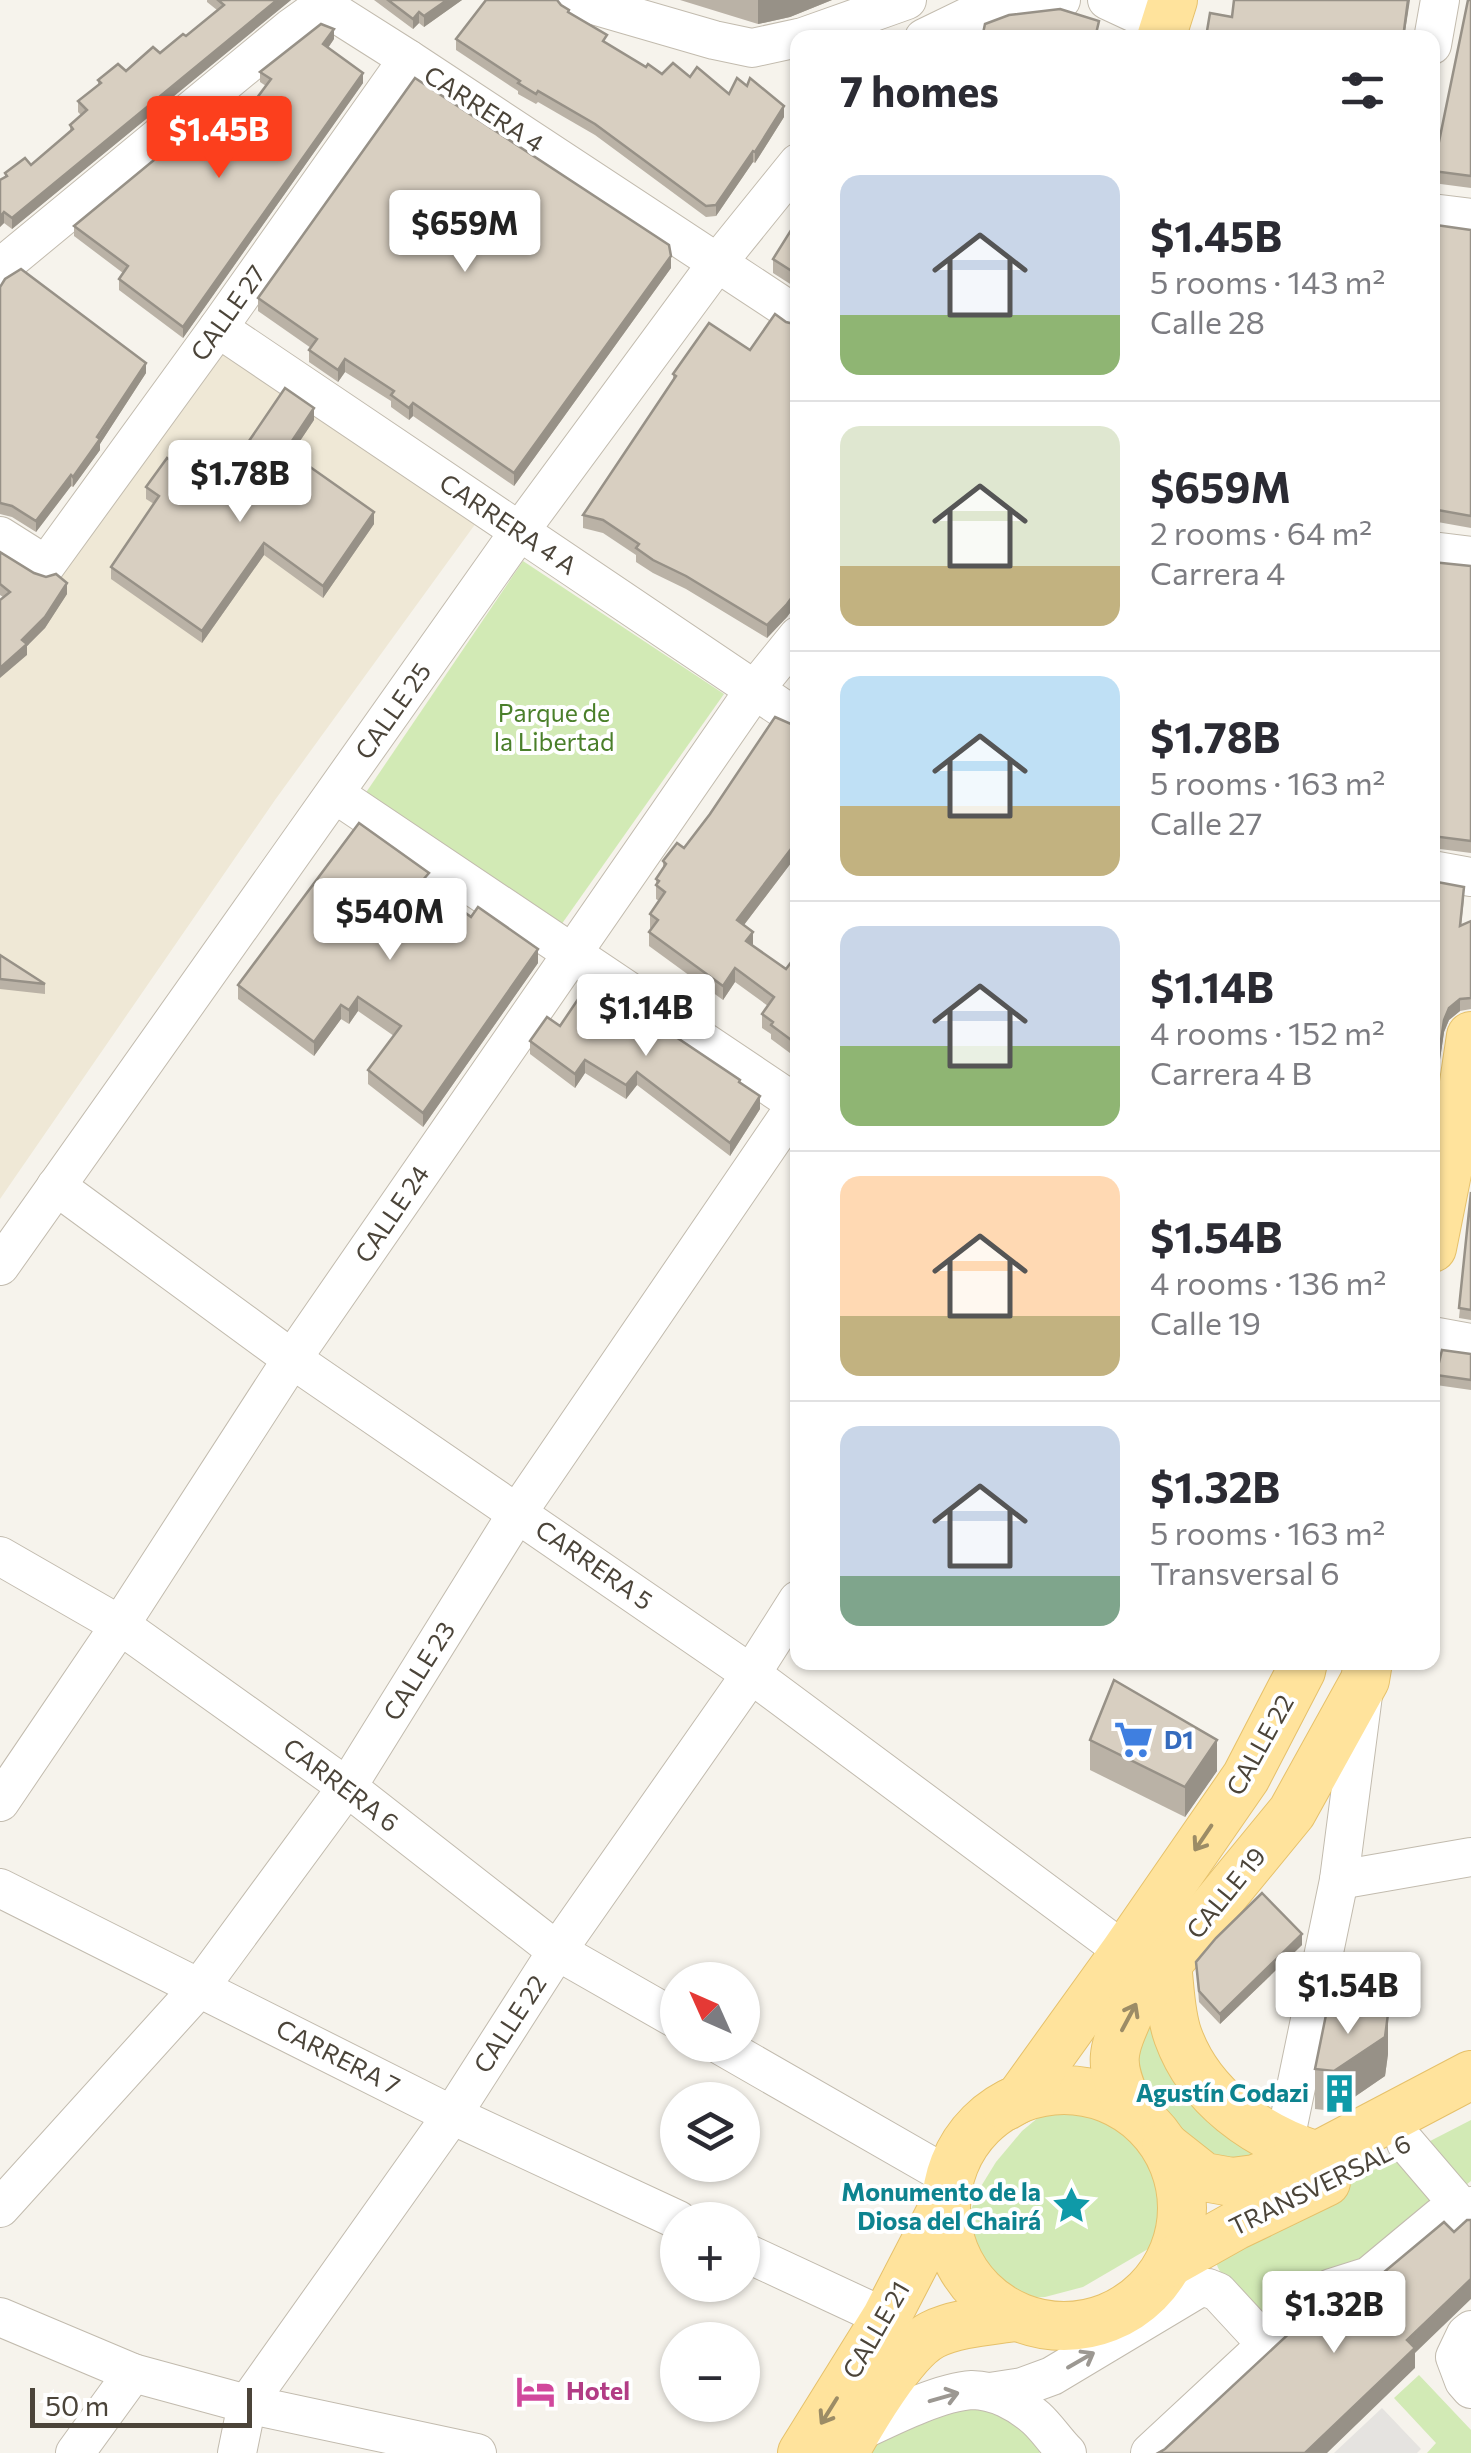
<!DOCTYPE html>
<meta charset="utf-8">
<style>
:root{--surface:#fff;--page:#f2f2f3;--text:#2b2b33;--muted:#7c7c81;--line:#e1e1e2;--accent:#fc3f1d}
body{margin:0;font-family:Commissioner,sans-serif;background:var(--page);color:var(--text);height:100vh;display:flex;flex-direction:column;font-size:38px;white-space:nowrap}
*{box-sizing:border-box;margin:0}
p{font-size:32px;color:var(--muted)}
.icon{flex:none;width:55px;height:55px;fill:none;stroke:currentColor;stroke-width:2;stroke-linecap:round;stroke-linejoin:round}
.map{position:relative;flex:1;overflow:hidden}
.drawer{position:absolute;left:790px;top:30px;width:650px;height:1640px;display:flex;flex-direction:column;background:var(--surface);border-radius:20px;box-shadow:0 2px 8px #0004}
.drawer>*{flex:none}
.needle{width:65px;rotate:315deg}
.controls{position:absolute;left:660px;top:1962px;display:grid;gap:20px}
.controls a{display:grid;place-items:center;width:100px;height:100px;border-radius:50%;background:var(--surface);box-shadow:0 2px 8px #0004;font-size:50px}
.scale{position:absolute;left:30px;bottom:25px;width:222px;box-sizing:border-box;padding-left:10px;border:5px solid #4b4439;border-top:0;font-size:28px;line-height:35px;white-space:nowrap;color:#4b4439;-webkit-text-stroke:8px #fff;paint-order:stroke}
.price{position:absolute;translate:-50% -85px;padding:0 22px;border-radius:10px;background:#fff;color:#222;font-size:32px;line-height:65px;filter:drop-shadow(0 2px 5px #0008)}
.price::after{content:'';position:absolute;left:50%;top:60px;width:30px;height:22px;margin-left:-15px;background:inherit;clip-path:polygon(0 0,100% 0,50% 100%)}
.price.on{background:var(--accent);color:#fff}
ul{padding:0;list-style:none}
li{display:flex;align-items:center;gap:30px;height:250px;padding:0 50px}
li+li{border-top:2px solid var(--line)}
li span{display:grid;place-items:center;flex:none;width:280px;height:200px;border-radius:20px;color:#555}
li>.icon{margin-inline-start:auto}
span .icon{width:120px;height:120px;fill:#fffc;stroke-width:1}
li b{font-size:42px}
h2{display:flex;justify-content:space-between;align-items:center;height:120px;padding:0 50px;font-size:42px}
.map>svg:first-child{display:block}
.education{fill:#efe8d6}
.green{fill:#d2eab5}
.parking{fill:#e5e3e0}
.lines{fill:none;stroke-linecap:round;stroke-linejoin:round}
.minor-casing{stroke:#c2bbae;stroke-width:40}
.major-casing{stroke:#e6c16a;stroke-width:50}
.minor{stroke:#fff;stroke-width:38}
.major{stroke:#ffe39c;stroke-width:48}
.wall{fill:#bab2a6}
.shaded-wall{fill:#979187}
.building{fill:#d8cfc1;stroke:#979187;stroke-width:2.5}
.oneway{stroke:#9c8c66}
.oneway2{stroke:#9c9892}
.labels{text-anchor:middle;stroke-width:8;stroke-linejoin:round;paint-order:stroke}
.street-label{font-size:25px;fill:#4b4439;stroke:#fff}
.park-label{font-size:25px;fill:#4a7f2a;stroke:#fff}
.shop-label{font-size:25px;font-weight:bold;fill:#366cbe;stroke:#fff;text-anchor:start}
.culture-label{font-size:25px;font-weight:bold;fill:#0d838f;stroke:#fff;text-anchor:end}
.hotel-label{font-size:25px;font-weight:bold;fill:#b23c85;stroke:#fff;text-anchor:start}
</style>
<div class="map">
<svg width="1471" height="2453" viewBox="0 0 1471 2453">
<rect width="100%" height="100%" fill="#f6f3ec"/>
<polygon class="education" points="220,346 476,523 275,800 0,1199 0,607"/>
<g class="green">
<polygon points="523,561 724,694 561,925 365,794"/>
<path d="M1150,2017L1263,2159C1254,2161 1242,2166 1232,2165C1184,2160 1154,2108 1129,2072Z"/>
<polygon points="1075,2098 1101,2105 1129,2134 1168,2196 1164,2226 1148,2249 1083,2287 1045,2297 1019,2298 995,2288 980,2271 970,2246 967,2219 980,2188 996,2162 1022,2131 1045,2112"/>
<path d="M1471,2120V2181L1424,2218L1268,2323C1255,2310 1222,2281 1217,2265C1214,2257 1217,2256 1220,2249Z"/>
<polygon points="1419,2375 1471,2430 1471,2453 1427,2453 1436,2443 1394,2398"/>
<polygon points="971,2399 995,2403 1043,2450 1039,2453 855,2453"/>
</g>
<polygon class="parking" points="1382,2408 1421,2449 1417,2453 1334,2453"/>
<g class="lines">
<defs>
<g id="minor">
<polyline points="576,0 714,40 752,48 798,38"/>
<polyline points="1107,0 1165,27"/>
<polyline points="800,38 907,0"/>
<polyline points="924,38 984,9 1061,0"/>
<polyline points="1432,45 1440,0"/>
<polyline points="1432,213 1471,218"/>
<polyline points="0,268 291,28 316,10 337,14 408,59 798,316"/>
<polyline points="218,328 798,719"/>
<polyline points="0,536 46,565 218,328 408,59"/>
<polyline points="1432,551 1471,556"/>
<polyline points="335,794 798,1105"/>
<polyline points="1432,870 1471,877"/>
<polyline points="56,1186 292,1359 751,1674 1125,1952"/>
<polyline points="0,1266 519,532 718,262 798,163"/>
<polyline points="1432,1336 1471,1343"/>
<polyline points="0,1556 120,1625 347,1787 557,1951 678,2020"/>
<polyline points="0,1802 120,1625 292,1359 755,689 798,636"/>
<polyline points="1339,1880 1471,1857"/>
<polyline points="0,1888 452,2115 678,2220"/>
<polyline points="720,2045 950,2177"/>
<polyline points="1406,2143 1471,2219"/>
<polyline points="1284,2145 1339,1880 1363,1695"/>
<polyline points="0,2208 200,1987 347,1787 518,1512 798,1102"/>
<polyline points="742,2251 886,2318"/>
<polyline points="0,2317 133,2373 247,2404 477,2453"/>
<polyline points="1471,2330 1466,2334 1455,2357 1464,2381 1471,2389"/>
<polyline points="990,2392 1022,2387 1052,2376 1199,2288 1208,2288 1218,2292 1267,2345"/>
<path d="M854,2434C886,2419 938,2392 972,2390C995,2390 1019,2403 1036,2418C1047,2428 1056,2442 1067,2453"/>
<polyline points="75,2453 133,2373"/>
<polyline points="237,2453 247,2404 452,2115 557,1951 751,1674 798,1600"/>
<polyline points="1150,2453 1291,2322 1331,2288 1369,2276 1440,2217 1459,2218 1471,2206"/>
</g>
<g id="major">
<polyline points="1161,38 1173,0"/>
<polyline points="1432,1248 1461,1103 1471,1036"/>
<path d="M1167,1965C1170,1987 1170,2014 1178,2036C1200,2097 1256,2136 1317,2156"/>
<circle cx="1064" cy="2208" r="118"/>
<polyline points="1006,2106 1020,2098 1125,1952 1246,1777 1301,1671 1303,1662"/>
<path d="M1129,2108C1108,2061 1111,2054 1132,2007L1292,1812L1365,1680L1368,1662"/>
<polyline points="1166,2147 1204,2177 1232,2182 1255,2179 1317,2156 1471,2075"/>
<polyline points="1169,2263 1235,2226 1326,2182"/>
<polyline points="802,2453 886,2318 945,2204"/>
<path d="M844,2453C861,2422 902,2351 932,2335C956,2323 988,2321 1015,2317"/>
</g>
</defs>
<use href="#minor" class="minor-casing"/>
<use href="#major" class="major-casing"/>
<use href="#minor" class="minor"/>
<use href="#major" class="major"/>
</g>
<g class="wall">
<polygon points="207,0 291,0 12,229 4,223 0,227 0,180 5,177 5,173 31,165 70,132 70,125 81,115 78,112 78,101 98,85 98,80 126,71 160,53 186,36 217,10 207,2"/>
<polygon points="374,0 462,0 424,27 419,23 413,29"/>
<polygon points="680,0 832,0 790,17 758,24"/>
<polygon points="1471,0 1471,188 1433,183 1433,171"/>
<polygon points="561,5 607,44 646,67 662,74 690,77 784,117 755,163 753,162 716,216 706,217 595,135 538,102 536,104 518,94 518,91 456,50 456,39"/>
<polygon points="334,39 328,48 363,83 183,338 119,290 119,279 123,273 74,236 74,226 242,118 266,86 260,82 260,72"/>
<polygon points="798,219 798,289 773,273 773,259"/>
<polygon points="1471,230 1471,528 1432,521 1432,244"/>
<polygon points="671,268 514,486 413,416 409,420 391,407 391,401 345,372 338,382 309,362 309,350 311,348 258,311 258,298"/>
<polygon points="0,287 146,373 100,444 100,450 73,487 71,486 36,532 12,517 0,514"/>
<polygon points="786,322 798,325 798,602 787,617 767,638 686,589 653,573 636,562 636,555 603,533 583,528 583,515 673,381 673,374 750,350"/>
<polygon points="314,420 291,454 374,524 323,598 264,555 202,643 111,579 111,567 154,504 146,499 146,487 240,509 270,467 249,453 249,441"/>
<polygon points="0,552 67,594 45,628 27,646 27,655 3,597 0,595"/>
<polygon points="1432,562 1471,566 1471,853 1432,848"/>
<polygon points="795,727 798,727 798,868 791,863 744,925 753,946 786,969 798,953 798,1059 771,1039 771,1034 762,1028 762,1014 768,1006 735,982 723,1000 649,946 649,932 652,929 650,928 650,914 659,901 656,899 656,879 663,869 663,861 684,848"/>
<polygon points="1432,881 1464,899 1461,925 1471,921 1471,1009 1460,1011 1449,1020 1444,1032 1437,1080 1432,1081"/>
<polygon points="429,886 538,963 423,1127 368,1084 368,1070 394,1036 358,1011 349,1024 341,1019 314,1056 238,999 238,985"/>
<polygon points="0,955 45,984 45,994 0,989"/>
<polygon points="560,1026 740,1083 760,1109 730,1156 637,1085 626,1099 585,1073 575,1088 530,1054 530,1041"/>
<polygon points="1471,1192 1471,1320 1459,1318"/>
<polygon points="1471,1354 1471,1390 1436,1385 1436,1375 1467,1355"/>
<polygon points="1090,1740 1217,1771 1185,1817 1090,1770"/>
<polygon points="1302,1945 1220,2024 1199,2002 1196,1962"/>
<polygon points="1388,2054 1385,2076 1334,2111 1315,2109 1315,2069"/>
</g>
<g class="shaded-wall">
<polygon points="277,0 291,0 12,229 12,218"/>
<polygon points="447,0 462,0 424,27 424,16"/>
<polygon points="758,0 832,0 790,17 758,24"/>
<polygon points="1408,0 1410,0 1404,38 1403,38"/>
<polygon points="419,12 419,23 413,29 413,19"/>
<polygon points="334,29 334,39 323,55 323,44"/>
<polygon points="363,73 363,83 183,338 183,327"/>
<polygon points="784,106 784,117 755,163 755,152"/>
<polygon points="753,151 753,162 716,216 716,205"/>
<polygon points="4,212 4,223 0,227 0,217"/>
<polygon points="671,256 671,268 514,486 514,473"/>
<polygon points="345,359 345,372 338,382 338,370"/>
<polygon points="146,363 146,373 100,444 100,450 73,487 73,477"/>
<polygon points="413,403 413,416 409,420 409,408"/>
<polygon points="314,408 314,420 286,462 286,450"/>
<polygon points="71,475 71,486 36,532 36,521"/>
<polygon points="374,512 374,524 323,598 323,586"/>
<polygon points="264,543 264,555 202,643 202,631"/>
<polygon points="67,583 67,594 45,628 27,646 27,655 0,678 0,668"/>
<polygon points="798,589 798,602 787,617 767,638 767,625"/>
<polygon points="791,849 791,863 737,934 737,920"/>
<polygon points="753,932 753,946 746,941"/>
<polygon points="538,949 538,963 423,1127 423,1113"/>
<polygon points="735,968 735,982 723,1000 723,986"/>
<polygon points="358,997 358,1011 349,1024 349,1010"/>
<polygon points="1460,999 1460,1011 1449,1020 1444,1032 1437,1080 1432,1081 1432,1070 1444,1020 1449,1008"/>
<polygon points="341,1005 341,1019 314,1056 314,1042"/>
<polygon points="585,1060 585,1073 575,1088 575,1074"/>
<polygon points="637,1072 637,1085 626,1099 626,1085"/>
<polygon points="760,1096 760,1109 730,1156 730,1143"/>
<polygon points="1217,1740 1217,1771 1185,1817 1185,1787"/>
<polygon points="1302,1934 1302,1945 1220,2024 1220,2014"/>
<polygon points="1388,2014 1388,2054 1385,2076 1334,2111 1334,2071"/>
<polygon points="1471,2279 1471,2299 1415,2353 1415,2368 1327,2453 1305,2453 1407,2340"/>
</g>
<g class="building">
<polygon points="218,0 277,0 12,218 4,212 0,217 0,180 7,176 5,173 25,158 31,165 73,129 70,125 87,110 78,101 101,83 98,80 118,64 126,71 153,47 160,53 183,34 186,36 224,5"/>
<polygon points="388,0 447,0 424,16 419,12 413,19"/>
<polygon points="486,0 557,0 561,5 569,10 568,12 607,35 603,41 646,67 648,64 662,74 673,63 690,77 697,67 729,94 737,78 747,86 750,78 784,106 755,152 753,151 716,205 706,206 595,124 538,91 536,94 518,83 520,81 456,39"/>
<polygon points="1234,0 1408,0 1403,38 1202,38 1202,36 1206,37 1210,13 1232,17"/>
<polygon points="1468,0 1471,0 1471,176 1433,171"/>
<polygon points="1060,9 1099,21 1095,38 982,38 985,24 1009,15"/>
<polygon points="321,24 334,29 323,44 363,73 183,327 119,279 128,266 74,226 223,103 242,118 271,79 260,72"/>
<polygon points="415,78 669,245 671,256 514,473 413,403 409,408 391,395 394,391 345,359 338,370 309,350 317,339 258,298"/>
<polygon points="798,219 798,275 773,259"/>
<polygon points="1436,225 1471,230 1471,516 1432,509 1432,244"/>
<polygon points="21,269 146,363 97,437 100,439 73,477 71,475 36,521 12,506 0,503 0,287 5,279"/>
<polygon points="775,314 786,322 798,325 798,589 787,604 767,625 686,576 653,560 636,548 639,544 603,520 583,515 676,376 673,374 709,323 750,350"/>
<polygon points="285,388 314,408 286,450 374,512 323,586 264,543 202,631 111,567 159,496 146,487 167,458 240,509 276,459 249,441"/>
<polygon points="0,552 34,573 46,577 56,574 67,583 45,617 22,640 27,644 0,668 0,600 10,592 0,584"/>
<polygon points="1432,562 1471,566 1471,841 1432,836"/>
<polygon points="775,717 798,727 798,854 791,849 737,920 753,932 746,941 786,969 798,953 798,1045 771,1025 773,1022 762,1014 774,997 735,968 723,986 649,932 658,920 650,914 665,892 656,885 659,881 656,879 666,864 663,861 677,843 684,848 710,814"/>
<polygon points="359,823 429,873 422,881 471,917 478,907 538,949 423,1113 368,1070 401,1026 358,997 349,1010 341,1005 314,1042 238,985"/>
<polygon points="1432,881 1464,887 1460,926 1471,921 1471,998 1460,999 1449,1008 1444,1020 1437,1068 1432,1070"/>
<polygon points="0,955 45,984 0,979"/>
<polygon points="591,980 740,1080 739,1082 760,1096 730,1143 637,1072 626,1085 585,1060 575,1074 530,1041 547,1017 560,1026"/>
<polygon points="1471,1192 1471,1310 1459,1308"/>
<polygon points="1442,1350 1471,1354 1471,1380 1436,1375"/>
<polygon points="1114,1680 1217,1740 1185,1787 1090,1740"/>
<polygon points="1262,1893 1302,1934 1220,2014 1199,1991 1196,1962 1216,1938"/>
<polygon points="1327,2010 1388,2014 1385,2037 1334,2071 1315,2069"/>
<polygon points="1467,2220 1471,2220 1471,2279 1407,2340 1415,2348 1305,2453 1158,2453 1165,2449 1296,2327 1300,2331 1346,2286 1349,2285 1357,2294 1375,2277 1383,2273 1444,2222 1454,2232"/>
</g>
<defs><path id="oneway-shaft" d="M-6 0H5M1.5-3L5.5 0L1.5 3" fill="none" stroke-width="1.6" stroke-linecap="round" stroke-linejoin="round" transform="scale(2.5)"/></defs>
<g class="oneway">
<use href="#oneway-shaft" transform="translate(1203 1838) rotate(124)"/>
<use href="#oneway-shaft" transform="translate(1129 2017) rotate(-62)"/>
<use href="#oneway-shaft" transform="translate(829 2411) rotate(122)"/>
</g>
<g class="oneway2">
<use href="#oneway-shaft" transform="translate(1081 2360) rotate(-30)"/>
<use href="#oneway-shaft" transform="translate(944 2397) rotate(-16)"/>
</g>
<defs>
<symbol id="supermarket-bare" viewBox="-9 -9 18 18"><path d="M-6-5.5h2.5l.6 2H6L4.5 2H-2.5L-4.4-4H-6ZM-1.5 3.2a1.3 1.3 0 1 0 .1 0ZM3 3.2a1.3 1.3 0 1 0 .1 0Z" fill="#3f7fe0" stroke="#fff" stroke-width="2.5" paint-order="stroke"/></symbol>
<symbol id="building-bare" viewBox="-9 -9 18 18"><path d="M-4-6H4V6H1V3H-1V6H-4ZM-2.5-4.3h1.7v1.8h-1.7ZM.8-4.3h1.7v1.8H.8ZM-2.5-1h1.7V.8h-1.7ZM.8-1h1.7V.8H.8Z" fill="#0f9aa8" stroke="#fff" stroke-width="2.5" paint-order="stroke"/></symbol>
<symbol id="sight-bare" viewBox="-9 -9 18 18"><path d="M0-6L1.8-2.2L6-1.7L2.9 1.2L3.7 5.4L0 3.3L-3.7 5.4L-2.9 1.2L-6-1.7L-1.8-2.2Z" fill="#0f9aa8" stroke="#fff" stroke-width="2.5" paint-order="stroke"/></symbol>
<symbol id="hotel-bare" viewBox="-9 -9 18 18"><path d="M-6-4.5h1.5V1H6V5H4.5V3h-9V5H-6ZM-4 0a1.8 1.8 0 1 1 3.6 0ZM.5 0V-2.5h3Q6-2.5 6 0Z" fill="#d1479c" stroke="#fff" stroke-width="2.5" paint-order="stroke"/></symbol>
</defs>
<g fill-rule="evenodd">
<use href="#supermarket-bare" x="1106" y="1712" width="55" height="55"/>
<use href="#building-bare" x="1312" y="2066" width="55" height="55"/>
<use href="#sight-bare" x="1044" y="2178" width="55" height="55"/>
<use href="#hotel-bare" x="508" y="2364" width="55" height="55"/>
</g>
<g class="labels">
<g class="street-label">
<text transform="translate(484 109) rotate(33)" y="9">CARRERA 4</text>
<text transform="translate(228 313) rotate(-55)" y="9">CALLE 27</text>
<text transform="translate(508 524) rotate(34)" y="9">CARRERA 4 A</text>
<text transform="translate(393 711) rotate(-55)" y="9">CALLE 25</text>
<text transform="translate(392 1214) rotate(-56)" y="9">CALLE 24</text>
<text transform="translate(594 1565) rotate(35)" y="9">CARRERA 5</text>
<text transform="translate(419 1671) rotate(-58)" y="9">CALLE 23</text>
<text transform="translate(1260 1745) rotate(-61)" y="9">CALLE 22</text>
<text transform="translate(341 1785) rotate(37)" y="9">CARRERA 6</text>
<text transform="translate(1226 1893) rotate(-51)" y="9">CALLE 19</text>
<text transform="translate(510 2024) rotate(-57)" y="9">CALLE 22</text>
<text transform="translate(338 2057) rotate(27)" y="9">CARRERA 7</text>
<text transform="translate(1320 2185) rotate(-26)" y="9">TRANSVERSAL 6</text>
<text transform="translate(876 2330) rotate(-60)" y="9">CALLE 21</text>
</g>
<g class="park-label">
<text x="554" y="722">Parque de<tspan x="554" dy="29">la Libertad</tspan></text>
</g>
<g class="shop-label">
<text x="1164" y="1749">D1</text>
</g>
<g class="culture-label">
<text x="1309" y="2102">Agustín Codazi</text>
<text x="1041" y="2201">Monumento de la<tspan x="1041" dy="29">Diosa del Chairá</tspan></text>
</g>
<g class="hotel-label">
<text x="566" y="2400">Hotel</text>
</g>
</g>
</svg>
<div class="controls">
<a><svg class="needle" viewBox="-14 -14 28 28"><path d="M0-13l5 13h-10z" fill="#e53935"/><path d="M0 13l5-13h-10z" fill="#7c7c81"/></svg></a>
<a><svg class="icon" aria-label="layers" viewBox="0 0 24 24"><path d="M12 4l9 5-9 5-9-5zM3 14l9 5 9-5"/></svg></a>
<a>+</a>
<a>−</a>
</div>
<div class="scale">50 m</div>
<b class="price on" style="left:219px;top:181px">$1.45B</b>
<b class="price" style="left:465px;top:275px">$659M</b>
<b class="price" style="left:240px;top:525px">$1.78B</b>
<b class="price" style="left:390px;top:963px">$540M</b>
<b class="price" style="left:646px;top:1059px">$1.14B</b>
<b class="price" style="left:1348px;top:2037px">$1.54B</b>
<b class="price" style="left:1334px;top:2356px">$1.32B</b>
<section class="drawer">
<h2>7 homes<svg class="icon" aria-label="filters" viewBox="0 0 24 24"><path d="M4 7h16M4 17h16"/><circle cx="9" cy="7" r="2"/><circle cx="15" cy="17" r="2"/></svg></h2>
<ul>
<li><span style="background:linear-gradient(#c9d6e8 70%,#8fb573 0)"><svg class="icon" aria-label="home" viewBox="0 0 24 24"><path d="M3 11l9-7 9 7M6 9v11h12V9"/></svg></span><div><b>$1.45B</b><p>5 rooms · 143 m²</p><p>Calle 28</p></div></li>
<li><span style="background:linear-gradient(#dfe7d0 70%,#c2b280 0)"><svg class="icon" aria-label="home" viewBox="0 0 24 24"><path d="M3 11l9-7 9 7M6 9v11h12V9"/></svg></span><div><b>$659M</b><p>2 rooms · 64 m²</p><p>Carrera 4</p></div></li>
<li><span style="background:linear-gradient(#bfe0f5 65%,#c2b280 0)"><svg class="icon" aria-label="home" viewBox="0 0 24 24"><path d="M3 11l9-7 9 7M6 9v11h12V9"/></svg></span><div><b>$1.78B</b><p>5 rooms · 163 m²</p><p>Calle 27</p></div></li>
<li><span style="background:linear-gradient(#c9d6e8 60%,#8fb573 0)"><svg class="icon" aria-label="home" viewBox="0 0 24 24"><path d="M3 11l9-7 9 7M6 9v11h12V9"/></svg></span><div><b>$1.14B</b><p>4 rooms · 152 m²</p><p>Carrera 4 B</p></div></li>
<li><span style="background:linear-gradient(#ffd9b3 70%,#c2b280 0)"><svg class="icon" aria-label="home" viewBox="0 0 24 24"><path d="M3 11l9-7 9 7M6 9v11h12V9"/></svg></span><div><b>$1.54B</b><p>4 rooms · 136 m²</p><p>Calle 19</p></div></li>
<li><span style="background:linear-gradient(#c9d6e8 75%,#7fa58c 0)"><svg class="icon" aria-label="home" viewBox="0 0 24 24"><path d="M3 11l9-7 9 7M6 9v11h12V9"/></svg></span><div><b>$1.32B</b><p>5 rooms · 163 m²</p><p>Transversal 6</p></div></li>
</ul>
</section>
</div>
